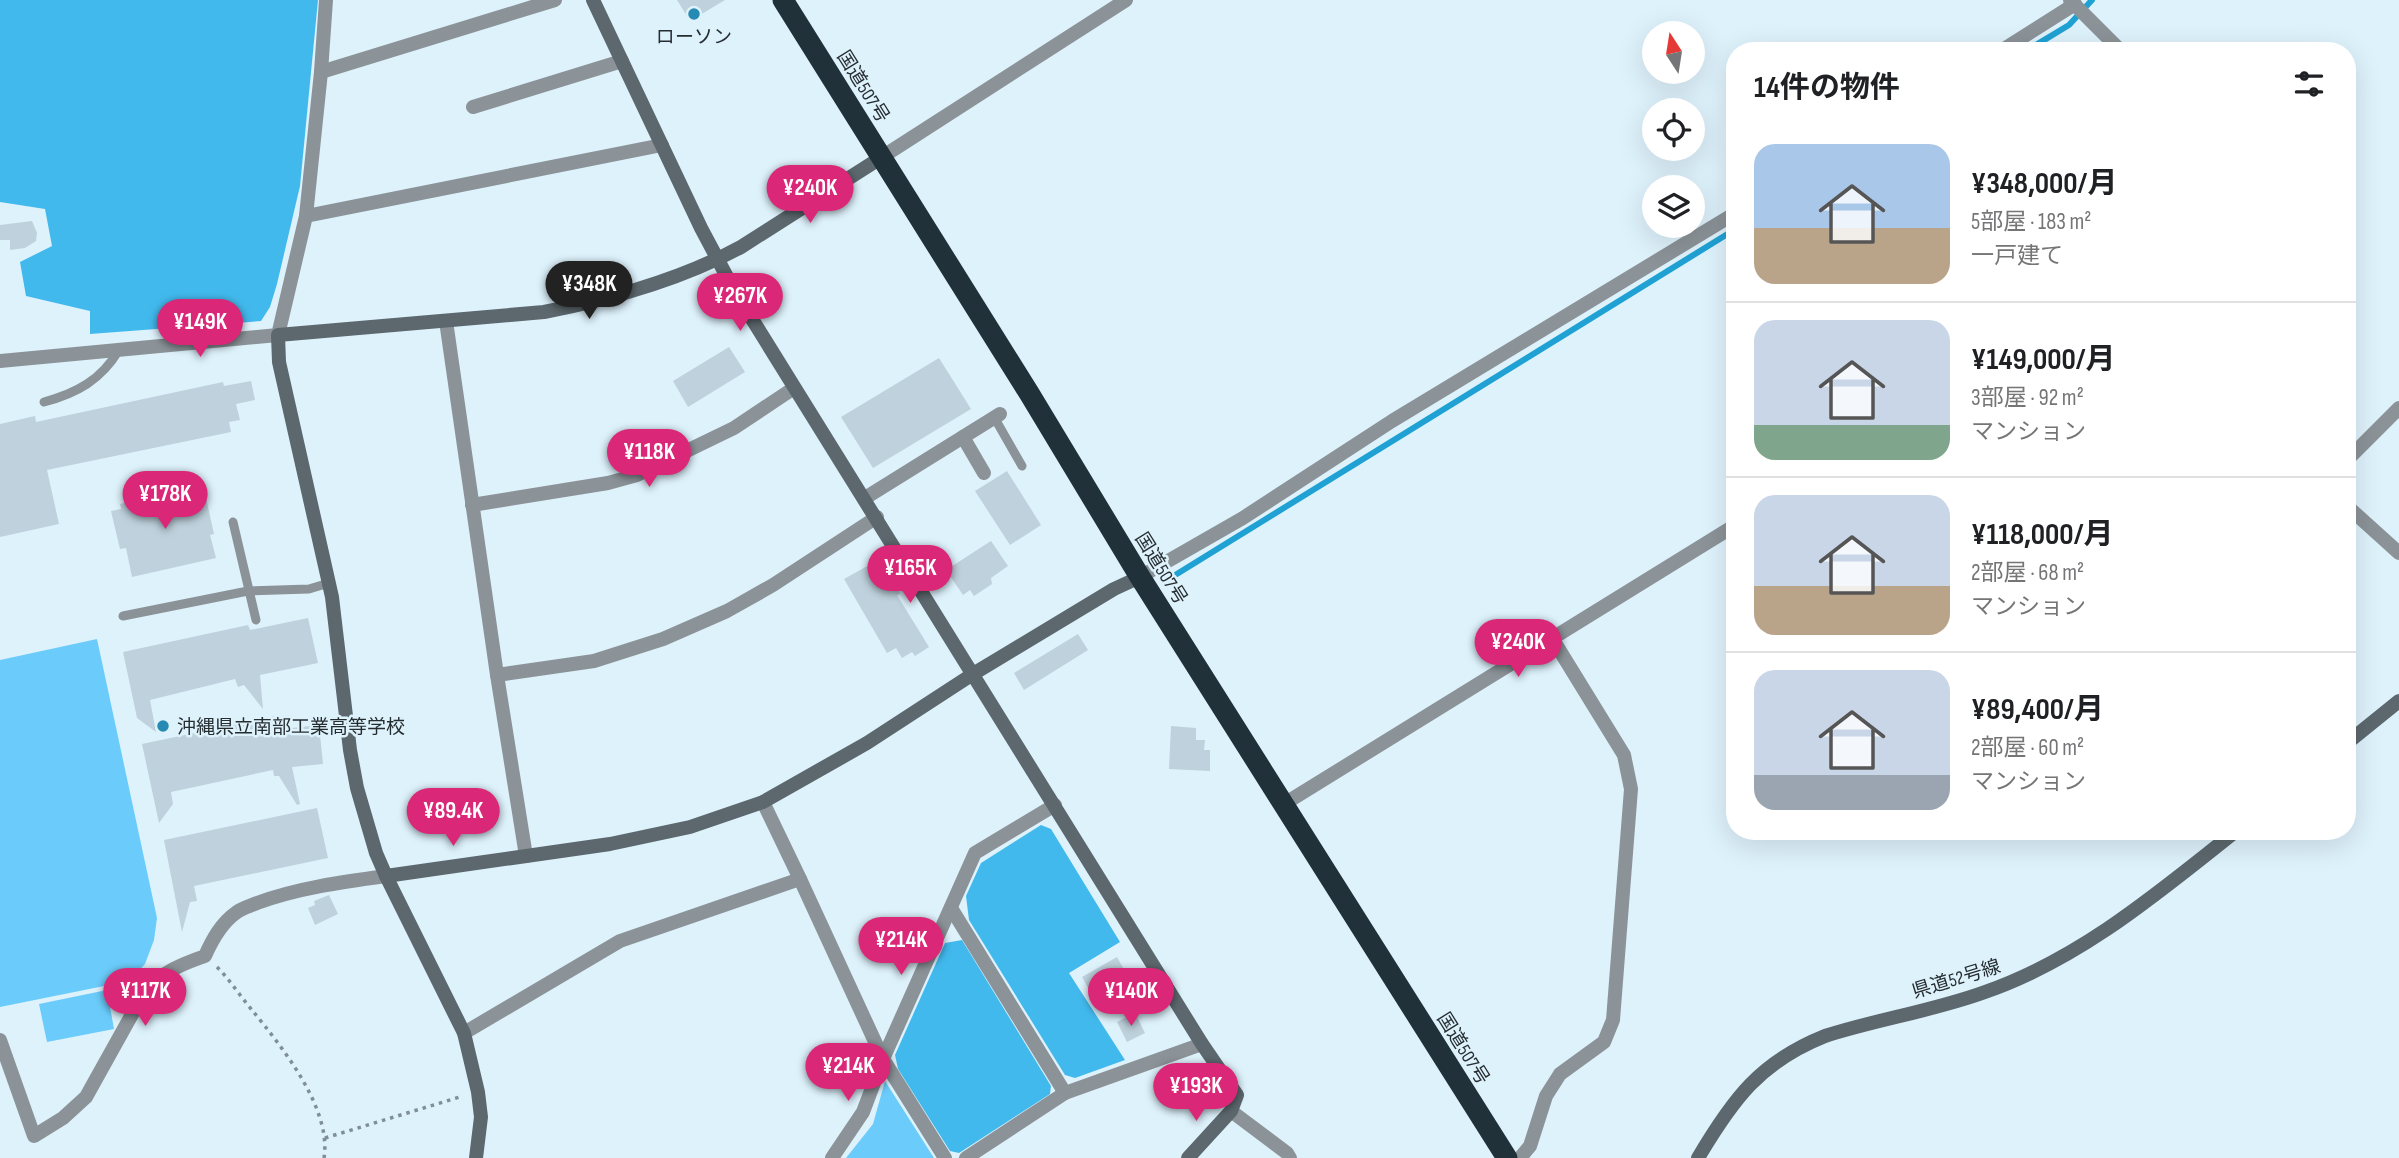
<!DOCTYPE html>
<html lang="ja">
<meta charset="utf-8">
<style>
:root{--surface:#fff;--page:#f6f6f6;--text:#202124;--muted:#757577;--line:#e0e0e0;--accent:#db2777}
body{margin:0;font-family:"Sofia Sans Condensed","Noto Sans JP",sans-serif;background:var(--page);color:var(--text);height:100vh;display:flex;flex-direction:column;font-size:26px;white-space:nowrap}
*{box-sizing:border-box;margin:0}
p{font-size:23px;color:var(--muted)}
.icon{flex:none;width:38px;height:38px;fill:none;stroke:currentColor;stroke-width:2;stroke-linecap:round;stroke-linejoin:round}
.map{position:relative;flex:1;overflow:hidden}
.sheet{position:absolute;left:1726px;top:42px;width:630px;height:798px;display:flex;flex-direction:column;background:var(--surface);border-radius:28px;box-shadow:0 7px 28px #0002}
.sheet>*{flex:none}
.needle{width:46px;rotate:348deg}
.fabs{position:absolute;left:1642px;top:21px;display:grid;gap:14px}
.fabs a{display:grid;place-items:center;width:63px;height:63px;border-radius:50%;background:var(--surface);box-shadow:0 7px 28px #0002;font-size:35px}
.price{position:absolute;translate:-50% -60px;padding:0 16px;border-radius:24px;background:var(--accent);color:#fff;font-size:23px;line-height:46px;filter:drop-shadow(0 2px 4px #0008)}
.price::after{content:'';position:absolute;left:50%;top:42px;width:21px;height:16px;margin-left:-10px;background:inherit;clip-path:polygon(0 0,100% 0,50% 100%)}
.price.active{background:#222;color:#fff}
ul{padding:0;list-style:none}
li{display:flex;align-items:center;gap:21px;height:175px;padding:0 28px}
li+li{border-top:2px solid var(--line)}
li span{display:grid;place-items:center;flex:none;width:196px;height:140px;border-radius:21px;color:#555}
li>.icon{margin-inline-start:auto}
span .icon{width:84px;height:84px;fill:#fffc;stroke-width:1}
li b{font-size:30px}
h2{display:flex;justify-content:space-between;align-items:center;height:84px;padding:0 28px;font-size:30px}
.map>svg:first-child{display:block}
.green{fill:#6bccfb}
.forest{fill:#42b9ed}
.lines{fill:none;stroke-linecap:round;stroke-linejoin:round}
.stream{stroke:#20a1d4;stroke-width:6}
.building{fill:#bed1dc}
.path{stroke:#808e95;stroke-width:3.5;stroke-dasharray:3.5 5;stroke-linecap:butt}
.lane{stroke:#8b9398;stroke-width:9}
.street{stroke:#8b9398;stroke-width:14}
.secondary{stroke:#5c686e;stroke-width:14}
.highway{stroke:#213139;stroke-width:21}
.poi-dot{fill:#268ab3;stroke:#def2fc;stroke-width:2.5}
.labels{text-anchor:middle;stroke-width:5;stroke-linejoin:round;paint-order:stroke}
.poi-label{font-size:19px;fill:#262d31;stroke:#def2fc}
.street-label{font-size:19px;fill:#262d31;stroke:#def2fc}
</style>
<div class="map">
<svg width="2399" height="1158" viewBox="0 0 2399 1158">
<rect width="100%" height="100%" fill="#def2fc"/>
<g class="green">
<polygon points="97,639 157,918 154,940 145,964 129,981 0,1007 0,660"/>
<polygon points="107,990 114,1029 47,1042 39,1004"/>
<polygon points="885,1081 934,1158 846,1158 873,1124"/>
</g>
<g class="forest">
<polygon points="0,0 318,0 300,186 277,284 270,307 261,321 90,334 90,311 26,296 20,262 52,246 45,209 0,202"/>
<polygon points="1041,825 1051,829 1120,942 1069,973 1125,1060 1075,1078 1065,1075 969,920 966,896 981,863"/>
<polygon points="962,940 1051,1086 1050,1094 959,1153 950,1151 898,1069 895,1055 945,943"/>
</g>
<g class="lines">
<g class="stream">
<polyline points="2026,51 2069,25 2092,0"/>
<polyline points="1172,577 1734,230"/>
</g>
</g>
<g class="building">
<polygon points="677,0 725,0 690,21"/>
<polygon points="32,221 37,233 36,241 25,248 10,250 10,240 0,240 0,225"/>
<polygon points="729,347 745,372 688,407 673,381"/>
<polygon points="939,358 971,409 873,468 841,417"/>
<polygon points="251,381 255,400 236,404 240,420 229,422 231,432 47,470 59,524 0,537 0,424 35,416 36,422 223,382 224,386"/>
<polygon points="1007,471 1041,525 1010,545 975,491"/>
<polygon points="194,487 196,491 204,489 214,534 210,535 216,558 132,577 126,548 120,549 111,511 121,509 120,504"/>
<polygon points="991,541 1008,566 991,578 992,584 974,596 970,590 963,595 946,570"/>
<polygon points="880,559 900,594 897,595 929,647 915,656 912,652 902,658 896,648 887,653 844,579"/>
<polygon points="308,618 318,663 260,675 263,709 244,685 238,687 235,679 150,700 156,732 137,718 123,652 248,625 250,630"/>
<polygon points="1078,634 1088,650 1024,690 1014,673"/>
<polygon points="280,715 283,729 319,725 323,764 292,767 300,804 297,805 279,776 274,776 273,770 171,792 173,804 159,823 142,744"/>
<polygon points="1171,726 1196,728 1196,740 1205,740 1204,750 1210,750 1210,771 1169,769"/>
<polygon points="317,808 328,858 194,886 197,901 190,902 182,932 164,840"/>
<polygon points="329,895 338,914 315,925 308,908 315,905 314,901"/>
<polygon points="1117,957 1127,975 1092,995 1082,977"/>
<polygon points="1135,1013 1145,1033 1127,1042 1117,1022"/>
</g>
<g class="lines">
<g class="path">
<path d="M217,967C230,980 240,996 252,1010C281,1046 332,1108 324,1158"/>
<polyline points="325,1138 463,1096"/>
</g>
<g class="lane">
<path d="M44,402C77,393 101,380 119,350"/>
<polyline points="994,417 1022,466"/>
<polyline points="233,522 256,620"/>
<polyline points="123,616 248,591 309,589 329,583"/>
</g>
<g class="street">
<polyline points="2070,0 2121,51"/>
<polyline points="2001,51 2075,4"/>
<polyline points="321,72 555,0"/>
<polyline points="473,107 622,61"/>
<polyline points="882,157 1126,0"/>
<polyline points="306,216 662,145"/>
<polyline points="446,321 497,675 526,856"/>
<polyline points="0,361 278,335 306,216 321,72 326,0"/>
<polyline points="963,437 984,473"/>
<polyline points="2347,460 2399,408"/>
<polyline points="865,498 1000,414"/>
<polyline points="472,505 608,483 637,475 734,428 794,388"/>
<polyline points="2347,506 2399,553"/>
<polyline points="1140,577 1243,518 1392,421 1734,214"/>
<polyline points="497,675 594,661 663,639 727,611 773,585 877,517"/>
<polyline points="763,802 800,879 883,1059 945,1158"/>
<polyline points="1284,804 1734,526"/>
<polyline points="951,908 1065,1093"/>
<polyline points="464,1033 620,941 800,879"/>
<path d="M0,1040L34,1136L63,1118L86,1097L145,991C162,972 182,964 205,956C212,940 221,923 237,912C242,908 250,906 257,903C298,888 342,882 386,876"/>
<polyline points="1231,1111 1287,1153 1290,1158"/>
<polyline points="832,1158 863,1112 883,1059 975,853 1055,805"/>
<polyline points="966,1158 1065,1093 1202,1044"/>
<polyline points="1520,1158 1530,1146 1546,1096 1560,1074 1604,1042 1613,1020 1631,789 1624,755 1552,638"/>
</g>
<g class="secondary">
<polyline points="593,0 701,228 734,290 1202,1044 1237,1095 1231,1111 1188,1158"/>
<polyline points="2347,743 2399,701"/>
<polyline points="386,876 610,844 690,827 763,802 867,743 973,674 1114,589 1140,577"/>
<path d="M476,1158L481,1117L478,1092L464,1033L386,876L376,853L357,788L350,750L332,597L279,362L278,335L544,312C612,299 680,280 741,247L882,157"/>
<path d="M1698,1158C1733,1099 1760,1062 1825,1036C1878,1019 1933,1011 1985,992C2080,959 2158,893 2236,831"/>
</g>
<polyline class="highway" points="783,0 1029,393 1140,577 1507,1158"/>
</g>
<g class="poi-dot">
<circle cx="694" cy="14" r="7"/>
<circle cx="163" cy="726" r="7"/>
</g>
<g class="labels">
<g class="poi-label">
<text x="694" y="43">ローソン</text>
<text x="177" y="733" text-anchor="start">沖縄県立南部工業高等学校</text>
</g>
<g class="street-label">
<text transform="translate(864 86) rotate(58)" y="7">国道507号</text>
<text transform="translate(1162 568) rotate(58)" y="7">国道507号</text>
<text transform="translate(1956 978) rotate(-17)" y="7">県道52号線</text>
<text transform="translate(1464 1048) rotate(58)" y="7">国道507号</text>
</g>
</g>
</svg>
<div class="fabs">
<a><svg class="needle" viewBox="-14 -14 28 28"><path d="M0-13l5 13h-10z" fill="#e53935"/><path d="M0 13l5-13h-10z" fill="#757577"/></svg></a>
<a><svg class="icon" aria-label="locate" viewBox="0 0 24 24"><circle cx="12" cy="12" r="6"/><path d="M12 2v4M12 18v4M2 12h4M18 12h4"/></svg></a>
<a><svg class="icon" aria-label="layers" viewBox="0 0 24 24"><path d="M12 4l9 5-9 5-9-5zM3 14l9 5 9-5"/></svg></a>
</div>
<b class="price" style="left:810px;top:225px">¥240K</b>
<b class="price active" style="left:589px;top:321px">¥348K</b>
<b class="price" style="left:740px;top:333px">¥267K</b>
<b class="price" style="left:200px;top:359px">¥149K</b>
<b class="price" style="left:649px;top:489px">¥118K</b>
<b class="price" style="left:165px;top:531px">¥178K</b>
<b class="price" style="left:910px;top:605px">¥165K</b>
<b class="price" style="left:1518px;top:679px">¥240K</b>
<b class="price" style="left:453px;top:848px">¥89.4K</b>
<b class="price" style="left:901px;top:977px">¥214K</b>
<b class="price" style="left:145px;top:1028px">¥117K</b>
<b class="price" style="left:1131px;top:1028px">¥140K</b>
<b class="price" style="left:848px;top:1103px">¥214K</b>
<b class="price" style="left:1196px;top:1123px">¥193K</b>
<section class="sheet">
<h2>14件の物件<svg class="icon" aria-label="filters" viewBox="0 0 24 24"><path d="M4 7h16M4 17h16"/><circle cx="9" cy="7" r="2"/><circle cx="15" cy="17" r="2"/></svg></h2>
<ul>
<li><span style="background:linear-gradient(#a9c7e8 60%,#b9a48a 0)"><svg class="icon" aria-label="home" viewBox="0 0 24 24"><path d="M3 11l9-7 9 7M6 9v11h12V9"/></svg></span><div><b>¥348,000/月</b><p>5部屋 · 183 m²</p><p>一戸建て</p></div></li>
<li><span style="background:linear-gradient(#c9d6e8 75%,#7fa58c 0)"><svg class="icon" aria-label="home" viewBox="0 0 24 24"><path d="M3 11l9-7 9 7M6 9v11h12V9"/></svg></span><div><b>¥149,000/月</b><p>3部屋 · 92 m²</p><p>マンション</p></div></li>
<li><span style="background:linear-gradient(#c9d6e8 65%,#b9a48a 0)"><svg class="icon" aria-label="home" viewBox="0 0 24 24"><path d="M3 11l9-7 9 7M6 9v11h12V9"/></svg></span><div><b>¥118,000/月</b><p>2部屋 · 68 m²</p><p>マンション</p></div></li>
<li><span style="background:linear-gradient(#c9d6e8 75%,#9aa5b1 0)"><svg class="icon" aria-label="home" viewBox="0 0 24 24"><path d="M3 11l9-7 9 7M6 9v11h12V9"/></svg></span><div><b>¥89,400/月</b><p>2部屋 · 60 m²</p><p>マンション</p></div></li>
</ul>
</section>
</div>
